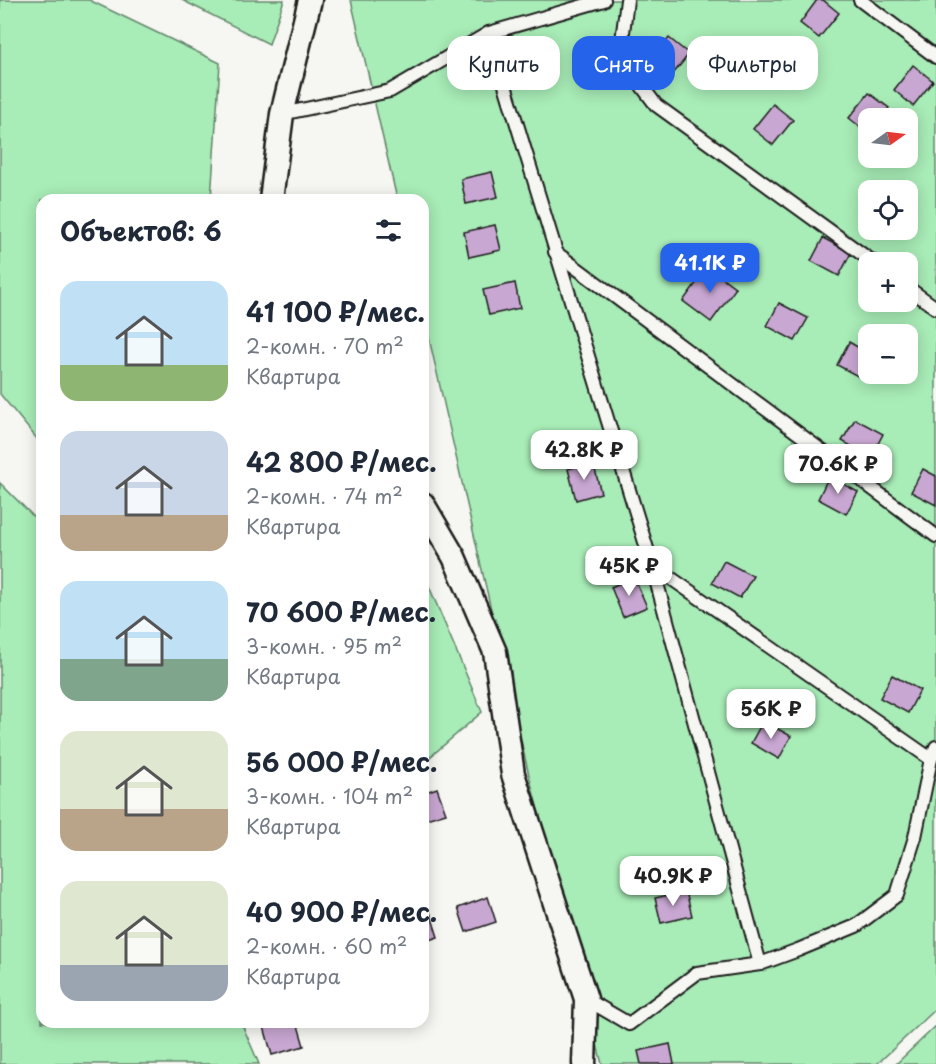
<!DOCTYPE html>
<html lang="ru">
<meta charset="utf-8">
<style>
:root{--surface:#fff;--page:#f2f2f3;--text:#1f2937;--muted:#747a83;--accent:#2563eb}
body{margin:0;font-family:"Playpen Sans",sans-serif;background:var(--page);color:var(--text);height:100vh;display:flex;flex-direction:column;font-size:22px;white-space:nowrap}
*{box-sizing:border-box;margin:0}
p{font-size:20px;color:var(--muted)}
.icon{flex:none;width:33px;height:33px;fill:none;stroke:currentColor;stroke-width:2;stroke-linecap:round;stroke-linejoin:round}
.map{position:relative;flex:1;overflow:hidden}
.drawer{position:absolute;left:36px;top:194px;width:393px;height:834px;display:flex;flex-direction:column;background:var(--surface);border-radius:18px;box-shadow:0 3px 15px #0003}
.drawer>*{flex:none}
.top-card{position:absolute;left:447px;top:36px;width:399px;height:54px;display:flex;gap:12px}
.needle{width:39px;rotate:76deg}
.fabs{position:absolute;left:858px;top:108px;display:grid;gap:12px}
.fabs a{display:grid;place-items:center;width:60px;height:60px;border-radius:12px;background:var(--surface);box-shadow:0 3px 15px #0003;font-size:30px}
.price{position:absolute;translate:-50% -51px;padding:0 14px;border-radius:12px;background:#fff;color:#222;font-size:20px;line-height:39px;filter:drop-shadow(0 2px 3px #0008)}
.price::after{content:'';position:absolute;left:50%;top:36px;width:18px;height:14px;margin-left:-9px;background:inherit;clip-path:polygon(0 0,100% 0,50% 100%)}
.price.current{background:var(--accent);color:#fff}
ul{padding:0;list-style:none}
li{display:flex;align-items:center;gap:18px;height:150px;padding:0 24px}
li span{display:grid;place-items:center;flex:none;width:168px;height:120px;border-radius:18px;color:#555}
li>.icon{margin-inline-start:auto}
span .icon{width:72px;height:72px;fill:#fffc;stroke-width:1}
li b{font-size:26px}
h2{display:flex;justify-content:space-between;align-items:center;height:72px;padding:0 24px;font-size:26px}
.tag{padding:0 21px;border-radius:18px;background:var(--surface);box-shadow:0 3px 15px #0003;font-size:21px;line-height:54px}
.tag.current{background:var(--accent);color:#fff}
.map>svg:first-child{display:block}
.green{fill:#a8ecb7;stroke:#62846a;stroke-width:1.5;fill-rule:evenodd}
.building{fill:#c8a7d2;stroke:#1c1c1c;stroke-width:1.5}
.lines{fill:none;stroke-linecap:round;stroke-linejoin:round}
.lane-casing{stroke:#1c1c1c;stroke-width:16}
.street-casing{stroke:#1c1c1c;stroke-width:27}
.lane{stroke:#f6f6f2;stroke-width:12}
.street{stroke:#f6f6f2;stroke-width:22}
</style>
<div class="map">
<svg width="936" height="1064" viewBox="0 0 936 1064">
<rect width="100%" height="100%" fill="#f6f6f2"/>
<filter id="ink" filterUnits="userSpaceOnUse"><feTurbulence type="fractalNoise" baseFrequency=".0167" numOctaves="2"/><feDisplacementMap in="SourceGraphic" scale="12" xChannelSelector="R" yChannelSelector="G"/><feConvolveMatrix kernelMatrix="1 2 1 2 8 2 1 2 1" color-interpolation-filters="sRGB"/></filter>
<g filter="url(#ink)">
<g class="green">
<polygon points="0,0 89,0 220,63 211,199 42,200 42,445 0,394"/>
<polygon points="182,0 284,0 269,44"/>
<path d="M351,0H936V1009L877,1064H602L528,771L423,312V200L397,199ZM868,118H908V158H868ZM868,190H908V230H868ZM868,262H908V302H868ZM868,334H908V374H868Z"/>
<polygon points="0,483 42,525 42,1022 241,1022 259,1064 0,1064"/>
<polygon points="423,572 482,712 423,763"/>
<polygon points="936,1026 936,1064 896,1064"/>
</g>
<g class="building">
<polygon points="817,0 823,0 839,13 819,38 800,23"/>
<polygon points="669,38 689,54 669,79 649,63"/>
<polygon points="913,65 933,81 913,106 894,90"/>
<polygon points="869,93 889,108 881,118 868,118 868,133 849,118"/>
<polygon points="773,104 793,120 773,145 753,129"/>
<polygon points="492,172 498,197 466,204 461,179"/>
<polygon points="495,225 501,250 469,257 464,232"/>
<polygon points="823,238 851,253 839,276 811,261"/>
<polygon points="708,267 736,288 711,322 683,301"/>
<polygon points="515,283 520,308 489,315 483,290"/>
<polygon points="779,303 808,318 795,341 767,326"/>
<polygon points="849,342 868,353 869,374 865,380 837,365"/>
<polygon points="855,419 883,434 871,457 842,441"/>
<polygon points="593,462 601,493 576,500 568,469"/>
<polygon points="923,469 936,476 936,505 911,492"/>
<polygon points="829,476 858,492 846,514 818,499"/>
<polygon points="724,561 753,576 740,598 712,583"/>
<polygon points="634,577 647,607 623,617 611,587"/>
<polygon points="892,675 920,690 908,713 880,698"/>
<polygon points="763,721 791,736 779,759 751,743"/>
<polygon points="437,788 446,813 423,820 423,793"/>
<polygon points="686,891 692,916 661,923 655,898"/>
<polygon points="488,897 496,922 466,932 458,908"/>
<polygon points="430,912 438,937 423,942 423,915"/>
<polygon points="283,1022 297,1022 304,1046 272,1055 264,1027"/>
<polygon points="670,1044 674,1064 641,1064 638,1051"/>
</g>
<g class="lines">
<defs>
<g id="lane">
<polyline points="627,0 620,57 656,105 873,262"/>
<polyline points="860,0 936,57"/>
<polyline points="489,33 652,565 760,964"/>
<polyline points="282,114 390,91 489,33 604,0"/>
<polyline points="555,252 936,536"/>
<polyline points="908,288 936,308"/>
<polyline points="652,565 931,759"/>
<polyline points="586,999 629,1024 697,973 760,964 798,950 856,926 897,895 915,837 931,759 936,747"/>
</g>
<g id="street">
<polyline points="271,200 282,114 310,0"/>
<polyline points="423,504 454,557 495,652 513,774 586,999 584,1064"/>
</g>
</defs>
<use href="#lane" class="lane-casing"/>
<use href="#street" class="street-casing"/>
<use href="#lane" class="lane"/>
<use href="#street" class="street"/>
</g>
</g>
</svg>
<div class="fabs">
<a><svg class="needle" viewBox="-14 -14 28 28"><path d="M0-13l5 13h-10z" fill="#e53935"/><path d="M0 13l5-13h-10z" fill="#747a83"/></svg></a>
<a><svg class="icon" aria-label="locate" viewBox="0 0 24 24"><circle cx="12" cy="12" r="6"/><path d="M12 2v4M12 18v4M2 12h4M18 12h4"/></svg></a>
<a>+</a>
<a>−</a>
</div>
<b class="price current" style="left:710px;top:294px">41.1K ₽</b>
<b class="price" style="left:584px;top:481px">42.8K ₽</b>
<b class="price" style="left:838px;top:495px">70.6K ₽</b>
<b class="price" style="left:629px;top:597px">45K ₽</b>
<b class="price" style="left:771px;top:740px">56K ₽</b>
<b class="price" style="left:673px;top:907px">40.9K ₽</b>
<div class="top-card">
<a class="tag">Купить</a>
<a class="tag current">Снять</a>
<a class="tag">Фильтры</a>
</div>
<section class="drawer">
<h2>Объектов: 6<svg class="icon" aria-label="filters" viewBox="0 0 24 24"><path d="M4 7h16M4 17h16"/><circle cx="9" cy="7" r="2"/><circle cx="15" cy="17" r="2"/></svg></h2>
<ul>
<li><span style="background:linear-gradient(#bfe0f5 70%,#8fb573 0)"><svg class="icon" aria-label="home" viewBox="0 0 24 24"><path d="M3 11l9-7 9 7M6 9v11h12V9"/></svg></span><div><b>41 100 ₽/мес.</b><p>2-комн. · 70 m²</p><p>Квартира</p></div></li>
<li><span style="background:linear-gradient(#c9d6e8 70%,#b9a48a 0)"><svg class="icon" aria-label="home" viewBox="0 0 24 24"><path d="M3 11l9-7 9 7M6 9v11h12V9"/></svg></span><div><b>42 800 ₽/мес.</b><p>2-комн. · 74 m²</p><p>Квартира</p></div></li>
<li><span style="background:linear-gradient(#bfe0f5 65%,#7fa58c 0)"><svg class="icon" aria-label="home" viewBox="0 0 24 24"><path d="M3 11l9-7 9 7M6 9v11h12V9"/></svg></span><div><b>70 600 ₽/мес.</b><p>3-комн. · 95 m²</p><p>Квартира</p></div></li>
<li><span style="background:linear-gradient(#dfe7d0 65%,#b9a48a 0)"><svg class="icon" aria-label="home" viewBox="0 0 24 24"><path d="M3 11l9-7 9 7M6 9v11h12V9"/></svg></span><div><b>56 000 ₽/мес.</b><p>3-комн. · 104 m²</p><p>Квартира</p></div></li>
<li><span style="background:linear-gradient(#dfe7d0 70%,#9aa5b1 0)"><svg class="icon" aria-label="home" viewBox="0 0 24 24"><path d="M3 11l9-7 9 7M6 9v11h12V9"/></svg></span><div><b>40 900 ₽/мес.</b><p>2-комн. · 60 m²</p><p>Квартира</p></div></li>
</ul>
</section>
</div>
